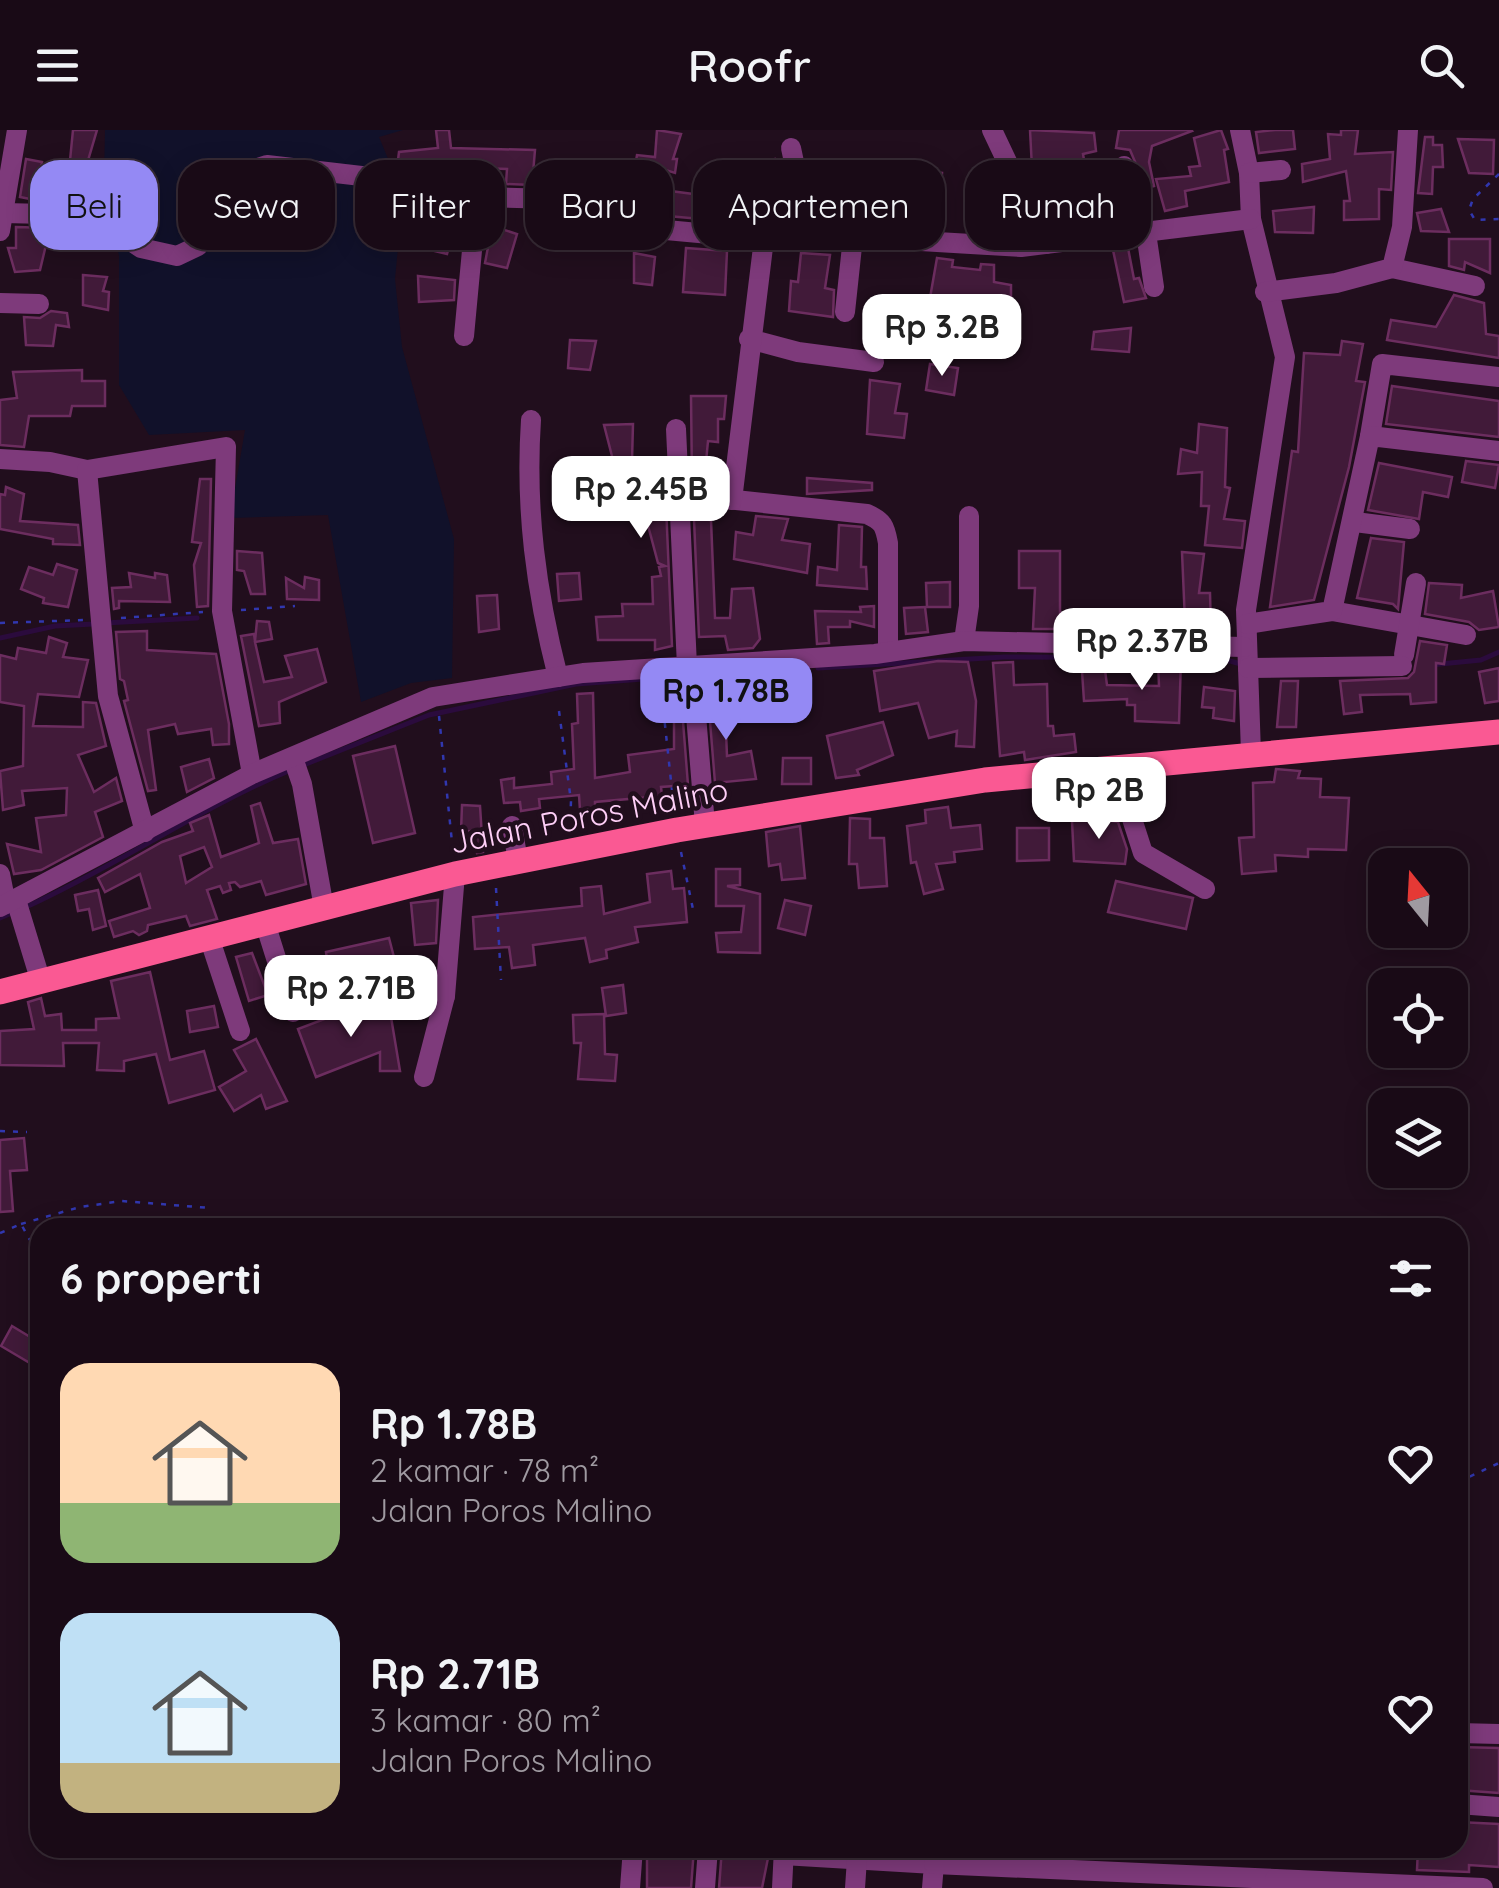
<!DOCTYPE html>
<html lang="id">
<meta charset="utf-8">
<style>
:root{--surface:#190a16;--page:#261823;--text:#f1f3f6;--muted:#9f9aa1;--line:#372b35;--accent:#9489f4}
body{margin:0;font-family:Quicksand,sans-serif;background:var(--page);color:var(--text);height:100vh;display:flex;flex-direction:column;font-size:38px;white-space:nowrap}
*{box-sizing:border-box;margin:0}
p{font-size:32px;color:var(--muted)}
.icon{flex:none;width:55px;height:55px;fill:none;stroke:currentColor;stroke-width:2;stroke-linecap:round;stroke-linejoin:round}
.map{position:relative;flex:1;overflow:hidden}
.panel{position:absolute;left:30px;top:1088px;width:1438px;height:640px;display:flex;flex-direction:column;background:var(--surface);border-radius:30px;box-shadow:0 5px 25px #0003,0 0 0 2px var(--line)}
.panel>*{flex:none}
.guide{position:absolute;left:30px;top:30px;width:1440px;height:90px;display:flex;gap:20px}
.needle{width:65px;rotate:342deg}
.controls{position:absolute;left:1368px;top:718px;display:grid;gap:20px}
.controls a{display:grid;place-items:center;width:100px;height:100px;border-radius:20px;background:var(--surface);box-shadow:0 5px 25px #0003,0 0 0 2px var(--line);font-size:50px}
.price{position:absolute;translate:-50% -85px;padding:0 22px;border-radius:20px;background:#fff;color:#222;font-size:32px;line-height:65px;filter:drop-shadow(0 2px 5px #0008)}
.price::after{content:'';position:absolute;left:50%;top:60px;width:30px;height:22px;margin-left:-15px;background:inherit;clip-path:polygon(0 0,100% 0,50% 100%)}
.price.on{background:var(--accent);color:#111}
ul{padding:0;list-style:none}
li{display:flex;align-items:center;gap:30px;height:250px;padding:0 30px}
li span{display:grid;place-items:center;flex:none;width:280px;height:200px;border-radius:30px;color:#555}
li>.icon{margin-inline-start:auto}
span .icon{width:120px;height:120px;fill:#fffc;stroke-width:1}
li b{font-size:42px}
h2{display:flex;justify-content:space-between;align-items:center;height:120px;padding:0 30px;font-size:42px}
.chip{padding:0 35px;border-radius:30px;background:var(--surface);box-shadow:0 5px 25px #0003,0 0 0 2px var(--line);font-size:35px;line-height:90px}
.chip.on{background:var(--accent);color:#111}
header{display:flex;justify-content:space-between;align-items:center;height:130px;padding:0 30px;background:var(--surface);font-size:45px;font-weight:600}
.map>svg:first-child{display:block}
.green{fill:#11112a}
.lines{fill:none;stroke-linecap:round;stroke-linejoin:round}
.stream{stroke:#2b0b3d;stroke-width:5}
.building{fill:#411a39;stroke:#6c2d5f;stroke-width:2.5;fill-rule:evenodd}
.path{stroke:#3137af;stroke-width:2.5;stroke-dasharray:5 8;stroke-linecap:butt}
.minor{stroke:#7e3a7b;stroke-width:20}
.major{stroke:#fa5993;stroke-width:25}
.labels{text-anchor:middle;stroke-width:9;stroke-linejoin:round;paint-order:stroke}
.street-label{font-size:32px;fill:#fecff7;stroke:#210e1d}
</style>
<header><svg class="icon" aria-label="menu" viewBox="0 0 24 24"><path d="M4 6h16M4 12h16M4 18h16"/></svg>Roofr<svg class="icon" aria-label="search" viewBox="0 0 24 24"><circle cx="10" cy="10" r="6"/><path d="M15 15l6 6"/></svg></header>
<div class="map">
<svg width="1499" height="1758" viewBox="0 0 1499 1758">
<rect width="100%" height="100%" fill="#210e1d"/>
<polygon class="green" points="105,0 403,0 379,7 403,65 395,149 402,217 454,409 452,548 411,553 361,572 328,385 230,388 245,300 149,305 119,255 119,126 104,48"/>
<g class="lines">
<g class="stream">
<polyline points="105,493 197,488"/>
<polyline points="0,508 55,496 94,494"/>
<polyline points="1430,535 1481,530 1499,522"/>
<polyline points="818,538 1004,527 1219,528 1241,534"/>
<polyline points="301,636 429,585 576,554 657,548"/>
<path d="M26,777C117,736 199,678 291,640"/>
<polyline points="0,788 16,781"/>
</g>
</g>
<g class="building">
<polygon points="73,0 97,0 87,34 83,71 66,71"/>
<polygon points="436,0 449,0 451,18 535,20 532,55 506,54 507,39 448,37 449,48 397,38 399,22 438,18"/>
<polygon points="657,0 681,4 673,29 677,29 675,43 636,31 637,25 655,27"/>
<polygon points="1030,0 1094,3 1096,21 1083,24 1089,60 1082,60 1084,85 1059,87 1056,64 1050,65 1042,36 1032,38"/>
<polygon points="1119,0 1191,0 1192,1 1152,16 1149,32 1154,56 1146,58 1130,20 1116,18"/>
<polygon points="1221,0 1228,19 1224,20 1229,52 1185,61 1187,76 1165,81 1156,49 1191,46 1189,37 1200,36 1194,8"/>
<polygon points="1275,0 1293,0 1295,19 1259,23 1256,2"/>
<polygon points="1341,0 1358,0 1355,24 1393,22 1391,60 1379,59 1379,89 1344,90 1344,71 1350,71 1346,41 1303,52 1302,34 1330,29 1328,4 1341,5"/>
<polygon points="1425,7 1433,7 1433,15 1442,15 1443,37 1433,37 1432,64 1418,63"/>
<polygon points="1458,9 1494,10 1493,44 1469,43"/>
<polygon points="26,29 42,32 35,70 20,67"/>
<polygon points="775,29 785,56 728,66 723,91 668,86 669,74 644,71 647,58 701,65 725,63 727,53 763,53 758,33"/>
<polygon points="927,42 942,43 939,98 904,91 905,78 865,78 868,58 927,67"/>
<polygon points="1314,77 1313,103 1275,102 1273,81"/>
<polygon points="1441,79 1449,102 1421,101 1417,83"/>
<polygon points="492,96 517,104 507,138 485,133"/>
<polygon points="16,97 50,98 40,140 15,142 8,118 16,118"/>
<polygon points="414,100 452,105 447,124 414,116"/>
<polygon points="1449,109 1490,109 1490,143 1465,132 1464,140 1449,136"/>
<polygon points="686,118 727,121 725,165 683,162"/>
<polygon points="1128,118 1134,149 1139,148 1146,168 1124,172 1113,120"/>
<polygon points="634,123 655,127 652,155 634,153"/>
<polygon points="801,123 830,125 825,158 834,160 833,187 789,181 791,151 798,152"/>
<polygon points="937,128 953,130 952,137 980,140 981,134 994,135 994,152 1011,155 1011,172 964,173 963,191 955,194 956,205 939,202 940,193 897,190 894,202 877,199 884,176 905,180 905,166 930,168"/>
<polygon points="83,145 107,147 103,161 109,162 108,180 83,175"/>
<polygon points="418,146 455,150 454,170 419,172"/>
<polygon points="1454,165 1484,173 1486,204 1499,206 1499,228 1387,210 1391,190 1436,197"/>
<polygon points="51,181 67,183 69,197 56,195 53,216 26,215 24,187 40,188"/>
<polygon points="1131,198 1129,222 1092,219 1094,202"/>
<polygon points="570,210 596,211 590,240 568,238"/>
<polygon points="1342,211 1363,214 1356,251 1365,252 1349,337 1314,470 1270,477 1292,321 1298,322 1304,223 1340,225"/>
<polygon points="930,234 958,238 954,265 926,260"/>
<polygon points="82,240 82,251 105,251 105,276 72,276 70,286 29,286 24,317 0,315 0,270 17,268 13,242"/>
<polygon points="870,250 900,254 895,283 907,284 904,308 867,304"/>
<polygon points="1392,256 1499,271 1499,307 1386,294"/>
<polygon points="691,266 726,266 724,289 718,289 718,312 708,311 704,353 692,352"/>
<polygon points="633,294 632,331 664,328 672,516 655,520 655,510 598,510 596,487 623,486 622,474 653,474 652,447 661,446 659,437 665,436 658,433 646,388 614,389 610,375 624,373 604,295"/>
<polygon points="1199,294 1227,298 1225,357 1230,358 1224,389 1245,391 1242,418 1205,415 1209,376 1201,376 1202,342 1178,344 1181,319 1197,323"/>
<polygon points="1466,331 1499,335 1495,358 1462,352"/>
<polygon points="1379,333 1452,347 1448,367 1423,362 1419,389 1368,380"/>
<polygon points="807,348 872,353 872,360 807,364"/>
<polygon points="200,349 211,349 208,476 197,477 194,435 201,413 192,412"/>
<polygon points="6,357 24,364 20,391 78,395 80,415 53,414 53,409 0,399 0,364 5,365"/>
<polygon points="756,386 788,389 782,410 810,414 807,443 734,429 736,402 753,405"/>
<polygon points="694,389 711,390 715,488 730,488 732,459 753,458 760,509 753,518 728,520 725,506 699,507"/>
<polygon points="839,395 862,397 861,437 866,437 867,459 817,455 818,437 837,440"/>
<polygon points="1371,408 1404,412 1398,479 1393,474 1357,468"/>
<polygon points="237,421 262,423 265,464 251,464 244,441 237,440"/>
<polygon points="1019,421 1060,421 1060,499 1033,499 1035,458 1019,458"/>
<polygon points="1182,422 1204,424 1199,463 1210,463 1211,503 1177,502 1175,490 1185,492"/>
<polygon points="57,434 77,440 68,477 43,473 44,468 21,459 29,437 53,445"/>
<polygon points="129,443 155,448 155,443 167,445 170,472 119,471 119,478 114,479 112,458 131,457"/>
<polygon points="579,443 581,469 559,471 557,444"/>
<polygon points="305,447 319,450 319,470 287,469 286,448 304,458"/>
<polygon points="950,452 950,477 927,477 926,453"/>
<polygon points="1429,453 1462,455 1461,468 1493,461 1499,497 1479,500 1469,492 1425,484"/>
<polygon points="497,465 499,499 479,502 477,466"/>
<polygon points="874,476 874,497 850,491 850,497 828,497 829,513 817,514 815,481 861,482 860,477"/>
<polygon points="925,477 928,502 906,504 904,478"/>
<polygon points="257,491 269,492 272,509 255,512 264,552 292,547 285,526 317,519 326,552 279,572 280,593 259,596 241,506 254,504 255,511"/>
<polygon points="147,501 147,520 216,524 229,594 229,614 213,615 211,599 178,604 175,594 148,600 156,660 148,661 124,571 128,570 124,551 120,549 116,502"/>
<polygon points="49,507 67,513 63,527 88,530 79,567 38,564 33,596 83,597 83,572 96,573 106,616 78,625 94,662 116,648 122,671 95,682 103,707 41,740 14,744 7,714 41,722 36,688 66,685 67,658 22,661 24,675 3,680 0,641 23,636 24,576 0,572 0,525 16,529 18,518 46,523"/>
<polygon points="1420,511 1447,515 1444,534 1436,533 1436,572 1411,574 1410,564 1360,565 1362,582 1344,584 1340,551 1408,548 1414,542"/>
<polygon points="1181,529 1179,593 1135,591 1135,575 1127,575 1127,569 1084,571 1082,541 1105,540 1107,555 1159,556 1158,530"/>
<polygon points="938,531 968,532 976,571 974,617 956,616 957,601 929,608 918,573 880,581 874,541"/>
<polygon points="1013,532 1014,555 1047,554 1048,596 1053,596 1054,606 1074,604 1076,622 1025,630 1024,622 1000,626 993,533"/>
<polygon points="1499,538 1499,571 1485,573 1479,542"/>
<polygon points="712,551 724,553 727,626 751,621 756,649 715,653 709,579"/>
<polygon points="1281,551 1298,551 1296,597 1277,597"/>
<polygon points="674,553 680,553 688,655 661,657 662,666 595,672 595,678 580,680 579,665 539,669 540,678 521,681 520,672 504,673 501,650 514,648 514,658 552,654 551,642 574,639 572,594 578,593 577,564 593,563 595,648 630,642 628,625 674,619"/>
<polygon points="1204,557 1235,561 1234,591 1213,588 1214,578 1202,577"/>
<polygon points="883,592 893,625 857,640 859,645 836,648 827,606"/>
<polygon points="395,616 415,703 373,713 353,626"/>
<polygon points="783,628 811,628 811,654 782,654"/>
<polygon points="209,629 214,648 187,662 181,637"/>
<polygon points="1276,639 1300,641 1298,648 1321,649 1320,667 1349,668 1346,720 1308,719 1308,727 1275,725 1276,741 1242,744 1239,708 1254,707 1253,653 1274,652"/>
<path d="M260,673L273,713L298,709L306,754L266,765L261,751L240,757L235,752L229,753L231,760L223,763L220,756L207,760L217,789L190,796L186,786L148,795L147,801L139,805L133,801L114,807L109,791L150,778L140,744L105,762L98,748L162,712L193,701L190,693L209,685L221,727L259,713L251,676ZM204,717L212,737L186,753L180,726Z"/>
<polygon points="462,675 480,676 483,722 477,723 470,701 461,702"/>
<polygon points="948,677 951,698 980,695 982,719 954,722 955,732 936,734 943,759 924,764 916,732 911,733 907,696 926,693 925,680"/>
<polygon points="850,688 870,689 870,708 884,708 887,756 859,758 857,734 849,734"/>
<polygon points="1098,689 1118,692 1127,719 1125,734 1074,731 1072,691"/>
<polygon points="800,696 805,748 782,750 780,734 769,736 766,702"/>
<polygon points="1017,698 1049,698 1049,730 1017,731"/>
<polygon points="716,739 740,739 740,755 727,756 760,764 760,823 718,822 716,803 741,802 744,776 716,776"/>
<polygon points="671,741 673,759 684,758 687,792 635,797 638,812 606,820 607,828 590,832 585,808 533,815 535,835 512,838 509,817 475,819 473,787 582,776 581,758 601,756 604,784 650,772 647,744"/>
<polygon points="1116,751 1193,768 1186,799 1108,782"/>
<polygon points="98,760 106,796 93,800 89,779 78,781 75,765"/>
<polygon points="438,770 436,813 415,815 411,773"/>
<polygon points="785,770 811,776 805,805 778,798"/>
<polygon points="389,808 395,831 312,852 308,834 327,830 326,822"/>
<polygon points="252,823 268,865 249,871 236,827"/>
<polygon points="150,842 170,930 204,921 215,960 169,973 156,924 124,931 124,941 97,940 99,913 63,913 64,936 0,935 0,901 34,899 28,872 41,868 45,886 61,884 62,900 96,900 96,889 119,888 111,851"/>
<polygon points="623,855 626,883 606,886 602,858"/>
<polygon points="214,876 218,897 190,902 187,881"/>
<polygon points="376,876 390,881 400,941 380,941 380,922 316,947 298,899 351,879"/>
<polygon points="604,884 605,924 617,925 615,951 578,949 581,913 574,913 573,885"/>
<polygon points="256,909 287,971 266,979 261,965 234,981 219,957 246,941 234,920"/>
<polygon points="24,1008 27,1040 10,1041 13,1081 0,1082 0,1010"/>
<polygon points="12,1196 40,1213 40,1239 1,1216"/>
<polygon points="1458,1617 1499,1618 1499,1663 1458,1660"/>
<polygon points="1458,1692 1499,1694 1499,1737 1469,1735 1469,1742 1417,1740 1418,1718 1458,1720"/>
<polygon points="647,1718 694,1718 691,1758 647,1758"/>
<polygon points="722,1718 770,1718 762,1758 719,1758"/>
</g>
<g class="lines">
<g class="path">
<polyline points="1499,44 1473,69 1469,80 1475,90 1499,89"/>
<polyline points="241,480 295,476"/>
<polyline points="121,488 203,482"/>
<polyline points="0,493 83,490"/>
<polyline points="662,567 674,679"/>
<polyline points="559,581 571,671 570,699"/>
<polyline points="439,586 453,722"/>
<polyline points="681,722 694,784"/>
<polyline points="496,758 501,850"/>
<polyline points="0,1001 27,1002"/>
<polyline points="21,1094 80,1077 122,1071 210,1078"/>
<polyline points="0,1103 21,1094 40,1128"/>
<polyline points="1458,1352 1499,1333"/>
</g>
<g class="minor">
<polyline points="992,0 1046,114"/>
<polyline points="1240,0 1249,43 1251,89 1285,227 1246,480 1251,623"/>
<polyline points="791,18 810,107"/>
<polyline points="1124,36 1146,103 1154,157"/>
<polyline points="1249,43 1281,40"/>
<polyline points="3,83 92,85 141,118 177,126 198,116 243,43 267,35 370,47 477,67 553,69 666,100 764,109 853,107 1021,117 1251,89"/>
<polyline points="0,101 17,0"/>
<polyline points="1392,138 1475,156"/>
<polyline points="1265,162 1336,153 1392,138 1402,97 1408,0"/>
<polyline points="0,173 39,174"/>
<polyline points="845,182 853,107"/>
<polyline points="464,206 477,67"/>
<polyline points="749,209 798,222 874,232"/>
<path d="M531,290C525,379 536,461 558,547"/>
<polyline points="676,299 687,536"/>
<polyline points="1370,306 1382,234 1499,247"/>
<polyline points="0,329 50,332 87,340"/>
<path d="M679,364L867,384C883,391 885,396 888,413V522"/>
<polyline points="732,370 764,109"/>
<polyline points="1355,392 1410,399"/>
<polyline points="1332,481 1466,505"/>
<polyline points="1247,494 1332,481 1370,306 1499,321"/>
<polyline points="964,511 969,476 969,386"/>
<polyline points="1404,525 1416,453"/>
<polyline points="692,536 705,695"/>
<polyline points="1248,538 1402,536"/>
<polyline points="293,628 302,654 324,778"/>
<polyline points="1120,636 1124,664 1143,723 1205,759"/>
<polyline points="512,696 518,731"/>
<polyline points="145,702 108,566 87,340 226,317 222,481 252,644"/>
<polyline points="0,744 6,774"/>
<polyline points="16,770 41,852"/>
<polyline points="0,777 252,644 433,567 583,543 875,524 964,511 1244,517"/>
<polyline points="265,793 293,882"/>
<polyline points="209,807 240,901"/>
<polyline points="386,867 445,866"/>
<polyline points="424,947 445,866 455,744"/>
<polyline points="1458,1603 1499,1604"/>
<polyline points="1458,1674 1499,1677"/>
<polyline points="593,1718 633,1720"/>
<polyline points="783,1725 934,1734 932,1758"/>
<polyline points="934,1734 1275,1749"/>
<polyline points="630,1758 633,1718"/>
<polyline points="705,1758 708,1718"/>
<polyline points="782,1758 784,1718"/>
<polyline points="855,1758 857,1729"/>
<polyline points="1275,1758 1275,1749 1483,1758"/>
</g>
<polyline class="major" points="0,862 455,744 677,700 985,650 1499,602"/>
</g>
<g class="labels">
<g class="street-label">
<text transform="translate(589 686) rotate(-11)" y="11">Jalan Poros Malino</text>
</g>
</g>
</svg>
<div class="controls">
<a><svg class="needle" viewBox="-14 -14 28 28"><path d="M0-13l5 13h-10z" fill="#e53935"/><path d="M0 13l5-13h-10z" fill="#9f9aa1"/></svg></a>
<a><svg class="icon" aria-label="locate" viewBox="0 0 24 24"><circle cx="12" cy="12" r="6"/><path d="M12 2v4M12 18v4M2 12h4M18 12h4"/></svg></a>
<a><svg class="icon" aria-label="layers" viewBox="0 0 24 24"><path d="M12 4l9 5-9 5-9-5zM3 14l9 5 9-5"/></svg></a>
</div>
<b class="price" style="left:942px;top:249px">Rp 3.2B</b>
<b class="price" style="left:641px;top:411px">Rp 2.45B</b>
<b class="price" style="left:1142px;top:563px">Rp 2.37B</b>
<b class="price on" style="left:726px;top:613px">Rp 1.78B</b>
<b class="price" style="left:1099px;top:712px">Rp 2B</b>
<b class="price" style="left:351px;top:910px">Rp 2.71B</b>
<div class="guide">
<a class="chip on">Beli</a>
<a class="chip">Sewa</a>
<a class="chip">Filter</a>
<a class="chip">Baru</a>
<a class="chip">Apartemen</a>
<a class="chip">Rumah</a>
</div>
<section class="panel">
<h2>6 properti<svg class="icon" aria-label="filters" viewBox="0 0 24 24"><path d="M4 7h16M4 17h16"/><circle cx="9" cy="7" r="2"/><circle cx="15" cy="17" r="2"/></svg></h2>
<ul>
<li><span style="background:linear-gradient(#ffd9b3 70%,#8fb573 0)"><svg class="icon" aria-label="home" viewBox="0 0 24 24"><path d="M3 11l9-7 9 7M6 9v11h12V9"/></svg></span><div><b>Rp 1.78B</b><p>2 kamar · 78 m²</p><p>Jalan Poros Malino</p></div><svg class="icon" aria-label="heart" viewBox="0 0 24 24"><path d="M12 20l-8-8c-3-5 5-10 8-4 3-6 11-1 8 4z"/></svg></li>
<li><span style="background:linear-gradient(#bfe0f5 75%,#c2b280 0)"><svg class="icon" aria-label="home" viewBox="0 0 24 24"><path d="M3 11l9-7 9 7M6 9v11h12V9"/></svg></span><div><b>Rp 2.71B</b><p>3 kamar · 80 m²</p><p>Jalan Poros Malino</p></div><svg class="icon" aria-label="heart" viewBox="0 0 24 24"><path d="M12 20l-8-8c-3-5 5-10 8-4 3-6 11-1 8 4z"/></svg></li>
</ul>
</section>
</div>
